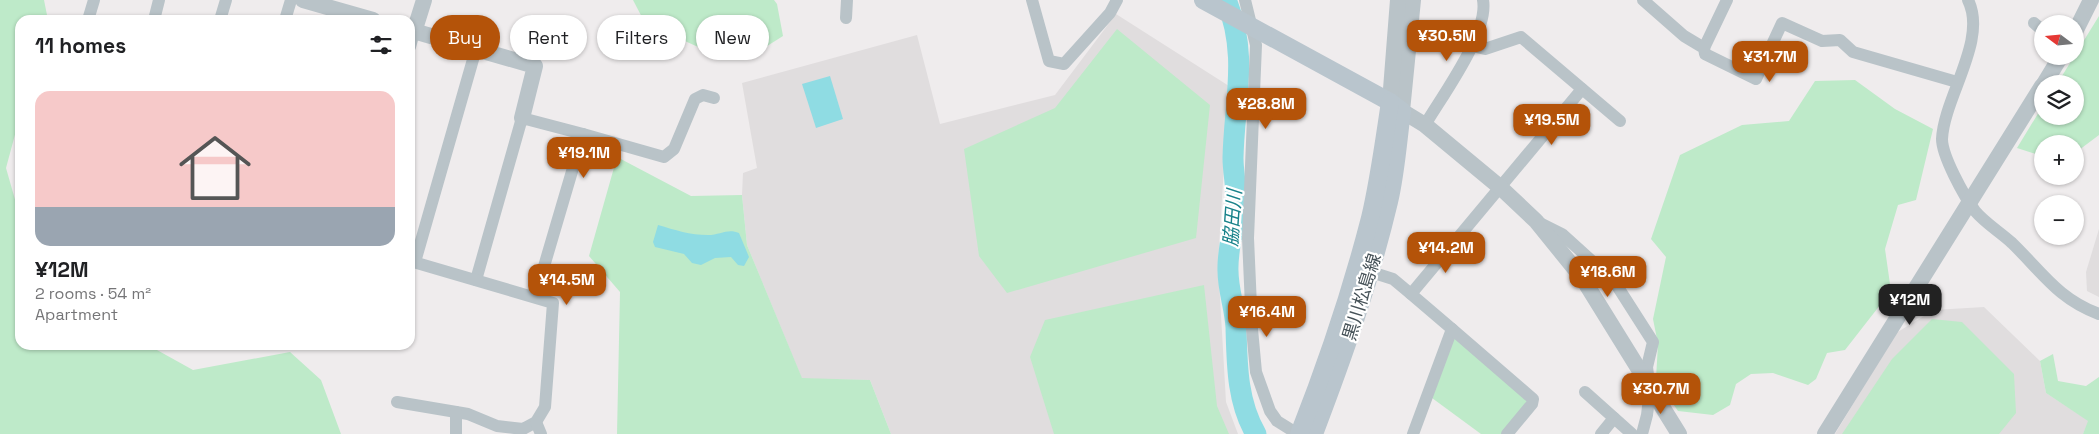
<!DOCTYPE html>
<meta charset="utf-8">
<style>
:root{--surface:#fff;--page:#f6f6f6;--text:#202124;--muted:#757577;--accent:#b45309}
body{margin:0;font-family:"Space Grotesk","Noto Sans JP",sans-serif;background:var(--page);color:var(--text);height:100vh;display:flex;flex-direction:column;font-size:19px;white-space:nowrap}
*{box-sizing:border-box;margin:0}
p{font-size:16px;color:var(--muted)}
.icon{flex:none;width:28px;height:28px;fill:none;stroke:currentColor;stroke-width:2;stroke-linecap:round;stroke-linejoin:round}
.map{position:relative;flex:1;overflow:hidden}
.side{position:absolute;left:15px;top:15px;width:400px;height:335px;display:flex;flex-direction:column;background:var(--surface);border-radius:15px;box-shadow:0 1px 4px #0004}
.side>*{flex:none}
.hud{position:absolute;left:430px;top:15px;width:475px;height:45px;display:flex;gap:10px}
.needle{width:32px;rotate:286deg}
.fabs{position:absolute;left:2034px;top:15px;display:grid;gap:10px}
.fabs a{display:grid;place-items:center;width:50px;height:50px;border-radius:50%;background:var(--surface);box-shadow:0 1px 4px #0004;font-size:25px}
.price{position:absolute;translate:-50% -42px;padding:0 11px;border-radius:10px;background:var(--accent);color:#fff;font-size:16px;line-height:32px;filter:drop-shadow(0 1px 2px #0008)}
.price::after{content:'';position:absolute;left:50%;top:30px;width:15px;height:11px;margin-left:-8px;background:inherit;clip-path:polygon(0 0,100% 0,50% 100%)}
.price.active{background:#222;color:#fff}
ul{padding:0;list-style:none}
li{display:grid;align-content:center;gap:10px;height:265px;padding:0 20px}
li span{display:grid;place-items:center;height:155px;border-radius:15px;color:#555}
li>.icon{margin-inline-start:auto}
span .icon{width:90px;height:90px;fill:#fffc;stroke-width:1}
li b{font-size:21px}
h2{display:flex;justify-content:space-between;align-items:center;height:60px;padding:0 20px;font-size:21px}
.tag{padding:0 18px;border-radius:22px;background:var(--surface);box-shadow:0 1px 4px #0004;font-size:18px;line-height:45px}
.tag.active{background:var(--accent);color:#fff}
.map>svg:first-child{display:block}
.education{fill:#e0ddde}
.green{fill:#beeac9}
.water{fill:#8fdce3}
.lines{fill:none;stroke-linecap:round;stroke-linejoin:round}
.river{stroke:#8fdce3;stroke-width:21}
.minor{stroke:#b9c3c8;stroke-width:12}
.tertiary{stroke:#b9c3c8;stroke-width:16}
.secondary{stroke:#b9c5cd;stroke-width:18}
.labels{text-anchor:middle;stroke-width:4.5;stroke-linejoin:round;paint-order:stroke}
.street-label{font-size:18px;fill:#465258;stroke:#fff}
.water-label{font-size:19px;font-style:italic;fill:#18828a;stroke:#fff}
</style>
<div class="map">
<svg width="2099" height="434" viewBox="0 0 2099 434">
<rect width="100%" height="100%" fill="#efeced"/>
<g class="education">
<polygon points="1116,14 1229,86 1218,263 1226,402 1238,434 891,434 870,380 802,379 747,245 742,195 743,173 757,168 742,83 917,35 940,124 1055,95"/>
<polygon points="2099,229 2099,297 2087,291 2086,272"/>
<polygon points="1984,307 2040,361 2046,393 2089,421 2083,434 1835,434 1896,333 1934,310"/>
</g>
<g class="green">
<polygon points="0,0 44,0 47,15 45,20 20,20 20,116 6,168 20,217 20,345 148,345 193,370 290,352 321,380 341,434 0,434"/>
<polygon points="633,0 774,0 777,4 783,36 756,53 707,51 645,23"/>
<polygon points="2099,16 2099,135 2075,153 2075,144 2042,144 2042,156 2017,148 2042,107 2042,116 2075,116 2075,84 2057,84"/>
<polygon points="1117,29 1210,105 1196,238 1007,293 979,256 964,149 1055,108"/>
<polygon points="1855,80 1895,109 1933,129 1916,200 1898,205 1885,249 1891,291 1845,350 1827,353 1816,379 1808,385 1773,373 1751,374 1736,384 1730,405 1713,415 1678,411 1656,379 1658,344 1653,319 1666,257 1651,239 1680,155 1742,125 1789,121 1815,81"/>
<polygon points="617,157 691,196 742,195 747,245 802,378 870,380 891,434 617,434 620,292 589,256"/>
<polygon points="1204,285 1217,406 1229,434 1054,434 1030,357 1045,320"/>
<polygon points="1932,319 1962,322 2014,374 2016,413 1999,434 1842,434 1892,359"/>
<polygon points="1454,336 1529,401 1503,434 1481,434 1432,398"/>
<polygon points="2053,354 2058,381 2086,386 2099,377 2099,434 2083,434 2088,421 2046,393 2040,361"/>
</g>
<g class="water">
<polygon points="830,76 843,119 816,128 802,84"/>
<path d="M658,225C675,230 690,235 708,235C720,235 728,228 739,233L749,257L744,266L738,265L731,257L715,258L701,265L692,263L684,254L655,247L653,242Z"/>
</g>
<g class="lines">
<path class="river" d="M1226,0C1249,54 1234,103 1233,158C1233,173 1237,188 1236,203C1235,225 1227,249 1228,271C1228,290 1235,308 1236,327C1237,364 1237,402 1256,434"/>
<g class="minor">
<polyline points="1032,0 1049,61 1064,64 1110,13 1117,0"/>
<polyline points="1245,0 1256,45 1248,238 1252,329 1256,372 1270,411 1277,421 1298,434"/>
<polyline points="1643,0 1684,36 1704,48 1705,54 1756,79 1782,23 1822,41 1840,40 1853,52 1957,82"/>
<path d="M1968,0C1988,40 1944,97 1942,139C1942,156 1964,196 1975,211C1985,223 2000,232 2012,243C2042,272 2058,299 2099,314"/>
<polyline points="846,18 847,0"/>
<polyline points="88,20 94,0"/>
<polyline points="154,20 159,0"/>
<polyline points="220,20 226,0"/>
<polyline points="285,20 291,0"/>
<polyline points="2034,23 2042,30"/>
<polyline points="1472,46 1485,49 1521,37 1620,121"/>
<polyline points="410,47 414,32"/>
<polyline points="1704,48 1727,0"/>
<path d="M1425,125C1442,96 1489,33 1483,0"/>
<polyline points="583,134 664,157 674,149 695,99 703,95 714,98"/>
<polyline points="1538,222 1562,234 1614,281 1653,342 1647,367 1650,390 1647,415 1642,434"/>
<polyline points="415,262 476,49"/>
<polyline points="1371,272 1393,279 1411,294 1582,89"/>
<polyline points="476,280 522,118 583,134 535,297"/>
<polyline points="1411,294 1452,329 1413,434"/>
<polyline points="1452,329 1533,399 1532,404 1507,434"/>
<polyline points="1585,392 1632,434"/>
<polyline points="397,402 468,414 497,426 523,429 536,422 545,407 553,303 410,261"/>
<polyline points="536,422 541,434"/>
<polyline points="456,434 456,412"/>
<polyline points="1601,434 1614,418"/>
</g>
<g class="tertiary">
<polyline points="303,0 373,20"/>
<polyline points="1413,0 1402,111 1425,125 1501,188 1536,221 1583,279 1679,434"/>
<polyline points="410,30 535,66 522,118"/>
<polyline points="414,32 424,0"/>
<polyline points="2075,32 2091,0"/>
<polyline points="2044,84 2061,56"/>
<polyline points="1390,102 1398,0"/>
<polyline points="1825,434 2042,86"/>
</g>
<g class="secondary">
<path d="M1203,0L1390,102L1402,111C1398,141 1396,173 1389,202C1370,282 1343,358 1314,434"/>
<path d="M1299,434C1327,363 1351,292 1370,218C1379,180 1384,141 1390,102"/>
</g>
</g>
<g class="labels">
<g class="street-label">
<text transform="translate(1362 297) rotate(-73)" y="6">黒川松島線</text>
</g>
<g class="water-label">
<text transform="translate(1232 218) rotate(-86)" y="7">脇田川</text>
</g>
</g>
</svg>
<div class="fabs">
<a><svg class="needle" viewBox="-14 -14 28 28"><path d="M0-13l5 13h-10z" fill="#e53935"/><path d="M0 13l5-13h-10z" fill="#757577"/></svg></a>
<a><svg class="icon" aria-label="layers" viewBox="0 0 24 24"><path d="M12 4l9 5-9 5-9-5zM3 14l9 5 9-5"/></svg></a>
<a>+</a>
<a>−</a>
</div>
<b class="price" style="left:1447px;top:62px">¥30.5M</b>
<b class="price" style="left:1770px;top:83px">¥31.7M</b>
<b class="price" style="left:1266px;top:130px">¥28.8M</b>
<b class="price" style="left:1552px;top:146px">¥19.5M</b>
<b class="price" style="left:584px;top:179px">¥19.1M</b>
<b class="price" style="left:1446px;top:274px">¥14.2M</b>
<b class="price" style="left:1608px;top:298px">¥18.6M</b>
<b class="price" style="left:567px;top:306px">¥14.5M</b>
<b class="price active" style="left:1910px;top:326px">¥12M</b>
<b class="price" style="left:1267px;top:338px">¥16.4M</b>
<b class="price" style="left:1661px;top:415px">¥30.7M</b>
<div class="hud">
<a class="tag active">Buy</a>
<a class="tag">Rent</a>
<a class="tag">Filters</a>
<a class="tag">New</a>
</div>
<section class="side">
<h2>11 homes<svg class="icon" aria-label="filters" viewBox="0 0 24 24"><path d="M4 7h16M4 17h16"/><circle cx="9" cy="7" r="2"/><circle cx="15" cy="17" r="2"/></svg></h2>
<ul>
<li><span style="background:linear-gradient(#f6c9c9 75%,#9aa5b1 0)"><svg class="icon" aria-label="home" viewBox="0 0 24 24"><path d="M3 11l9-7 9 7M6 9v11h12V9"/></svg></span><div><b>¥12M</b><p>2 rooms · 54 m²</p><p>Apartment</p></div></li>
</ul>
</section>
</div>
